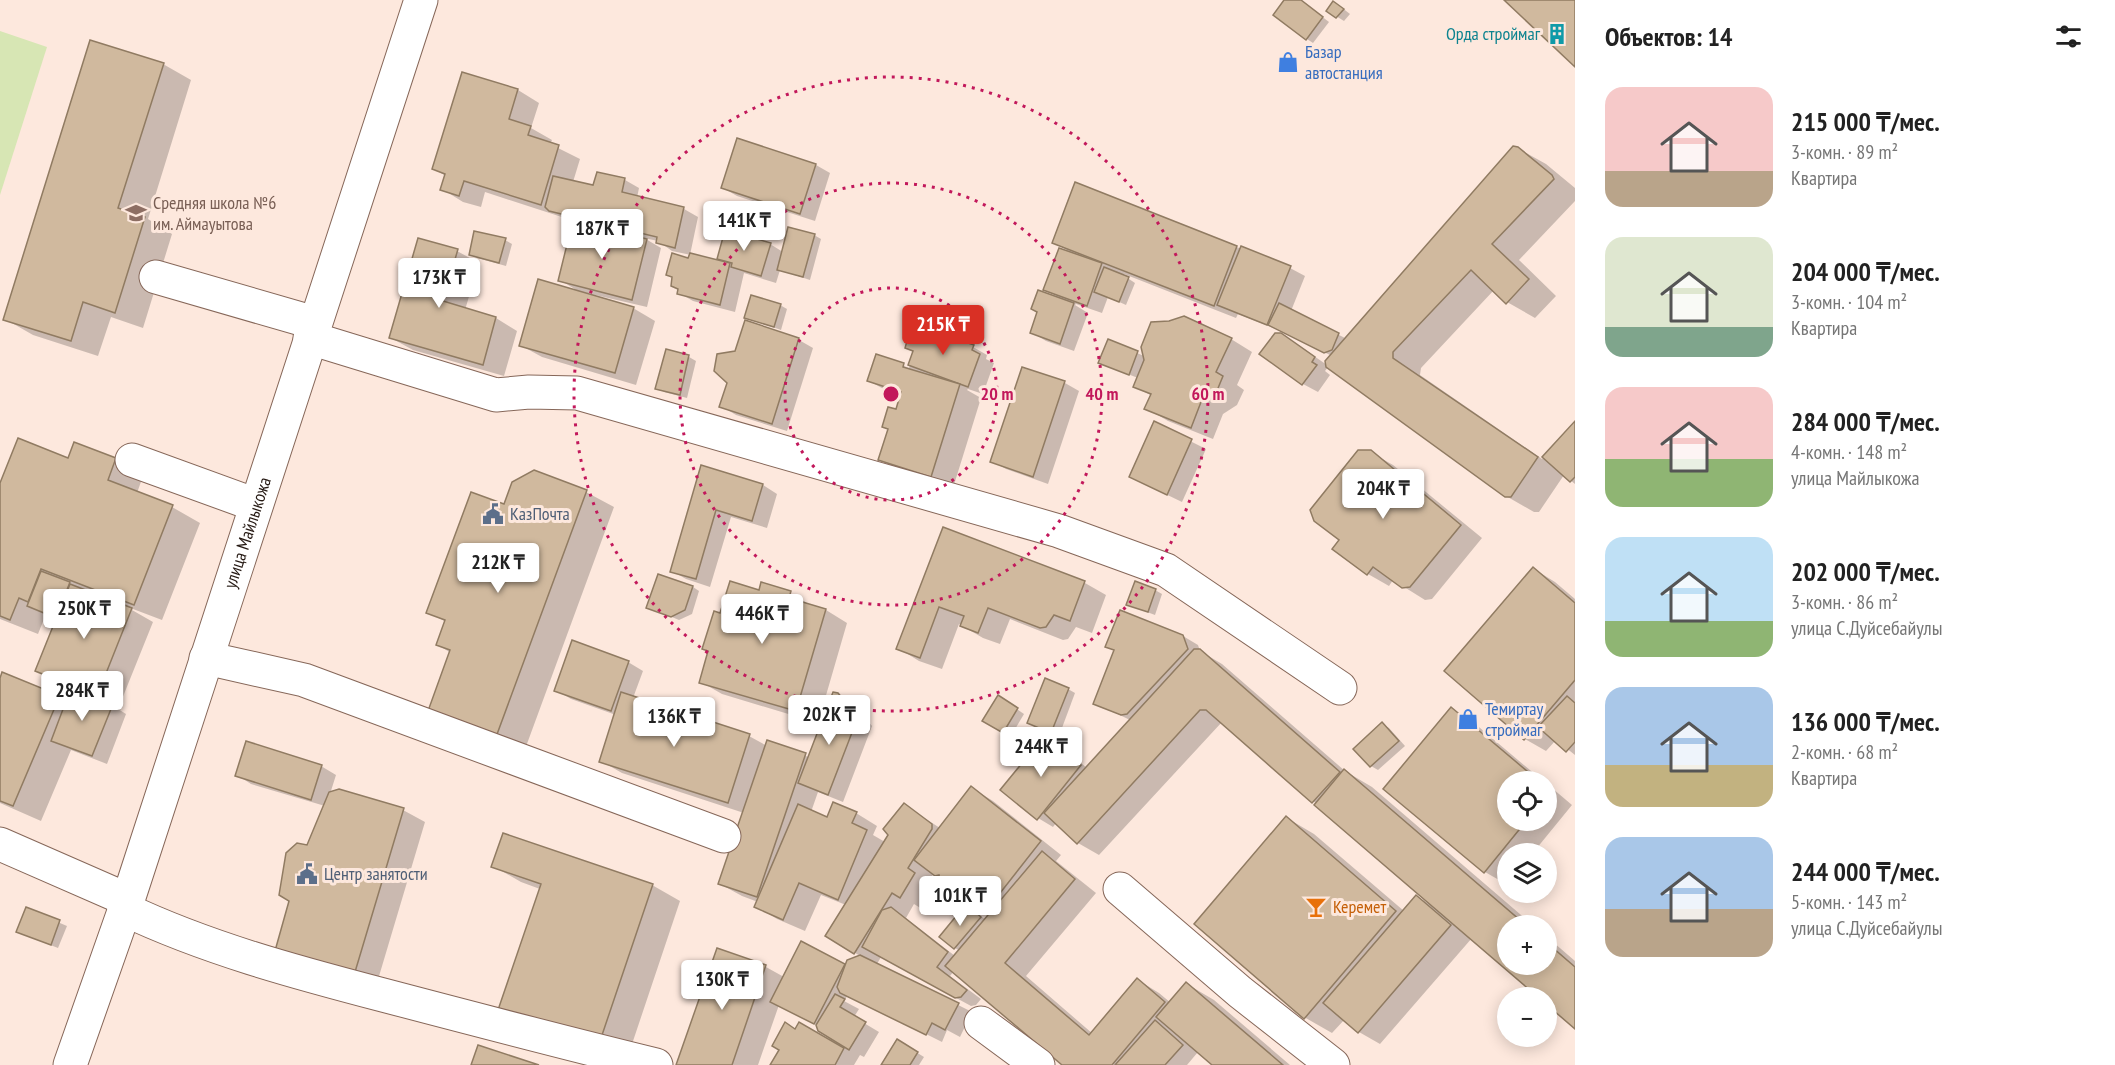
<!DOCTYPE html>
<html lang="ru">
<meta charset="utf-8">
<style>
:root{--surface:#fff;--page:#f2f2f2;--text:#222;--muted:#767676;--accent:#d93025}
body{margin:0;font-family:"PT Sans Narrow",sans-serif;background:var(--page);color:var(--text);height:100vh;display:flex;flex-direction:column;font-size:22px;white-space:nowrap}
*{box-sizing:border-box;margin:0}
p{font-size:20px;color:var(--muted)}
.icon{flex:none;width:33px;height:33px;fill:none;stroke:currentColor;stroke-width:2;stroke-linecap:round;stroke-linejoin:round}
.map{position:relative;flex:1;overflow:hidden}
.panel{display:flex;flex-direction:column;background:var(--surface);width:540px}
.panel>*{flex:none}
.tools{position:absolute;left:1497px;top:771px;display:grid;gap:12px}
.tools a{display:grid;place-items:center;width:60px;height:60px;border-radius:50%;background:var(--surface);box-shadow:0 3px 15px #0003;font-size:30px}
.price{position:absolute;translate:-50% -51px;padding:0 14px;border-radius:6px;background:#fff;color:#222;font-size:20px;line-height:39px;filter:drop-shadow(0 2px 3px #0008)}
.price::after{content:'';position:absolute;left:50%;top:36px;width:18px;height:14px;margin-left:-9px;background:inherit;clip-path:polygon(0 0,100% 0,50% 100%)}
.price.on{background:var(--accent);color:#fff}
ul{padding:0;list-style:none}
li{display:flex;align-items:center;gap:18px;height:150px;padding:0 30px}
li span{display:grid;place-items:center;flex:none;width:168px;height:120px;border-radius:18px;color:#555}
li>.icon{margin-inline-start:auto}
span .icon{width:72px;height:72px;fill:#fffc;stroke-width:1}
li b{font-size:26px}
h2{display:flex;justify-content:space-between;align-items:center;height:72px;padding:0 30px;font-size:26px}
main{display:flex;flex:1;min-height:0}
.map>svg:first-child{display:block}
.green{fill:#d7e6b4}
.shadow{fill:#0003;fill-rule:evenodd}
.building{fill:#d0b99e;stroke:#907b62;stroke-width:1.5}
.lines{fill:none;stroke-linecap:round;stroke-linejoin:round}
.minor-casing{stroke:#866759;stroke-width:35}
.minor{stroke:#fff;stroke-width:33}
.ring{fill:none;stroke:#c2185b;stroke-width:3;stroke-dasharray:3 6}
.labels{text-anchor:middle;stroke-width:6;stroke-linejoin:round;paint-order:stroke}
.culture-label{font-size:18px;fill:#0d838f;stroke:#fde8dd;text-anchor:end}
.shop-label{font-size:18px;fill:#366cbe;stroke:#fde8dd;text-anchor:start}
.education-label{font-size:18px;fill:#785e54;stroke:#fde8dd;text-anchor:start}
.service-label{font-size:18px;fill:#4e5e75;stroke:#fde8dd;text-anchor:start}
.street-label{font-size:18px;fill:#261a14;stroke:#fde8dd}
.food-label{font-size:18px;fill:#c56008;stroke:#fde8dd;text-anchor:start}
.centre{fill:#c2185b;stroke:#fde8dd;stroke-width:3}
.ring-label{font-size:18px;text-anchor:middle;font-weight:bold;fill:#c2185b;stroke:#fde8dd;stroke-width:6;stroke-linejoin:round;paint-order:stroke}
</style>
<main>
<div class="map">
<svg width="1575" height="1065" viewBox="0 0 1575 1065">
<rect width="100%" height="100%" fill="#fde8dd"/>
<polygon class="green" points="0,31 47,47 0,195"/>
<g class="shadow">
<polygon points="1286,0 1300,0 1329,22 1313,43 1307,39"/>
<polygon points="1341,7 1350,14 1344,21 1328,11"/>
<polygon points="163,64 191,80 148,219 172,234 143,328 111,317 98,356 33,335 5,319"/>
<polygon points="518,90 539,103 531,128 552,140 550,144 580,159 573,182 595,187 598,174 625,180 639,188 637,198 684,209 698,217 690,255 729,264 719,258 770,244 783,252 814,235 821,239 810,280 780,270 776,283 744,273 735,312 693,301 679,293 691,255 672,251 658,241 644,238 661,248 647,307 578,291 560,280 574,221 485,192 481,207 463,202 442,189 446,176 434,169"/>
<polygon points="738,140 816,165 830,173 815,221 737,196 723,188"/>
<polygon points="1517,148 1546,164 1575,188 1575,201 1519,260 1556,296 1535,318 1507,302 1494,290 1421,368 1420,375 1542,459 1575,423 1575,484 1564,475 1539,512 1534,512 1506,496 1328,367 1325,371 1330,375 1318,392 1303,384 1261,354 1295,343 1327,365 1332,356 1283,332 1238,314 1236,318 1124,274 1123,275 1135,283 1126,305 1108,297 1102,313 1076,304 1075,305 1088,313 1074,351 1046,341 1031,332 1058,297 1045,290 1068,251 1054,242 1076,184 1290,268 1305,276 1291,311 1347,339"/>
<polygon points="505,240 512,244 506,266 477,258 470,254"/>
<polygon points="457,251 479,263 465,310 496,318 517,331 504,376 413,350 391,338"/>
<polygon points="780,305 787,309 781,330 745,317"/>
<polygon points="633,308 655,321 636,385 542,357 520,345"/>
<polygon points="1231,339 1252,352 1237,385 1244,390 1237,405 1223,414 1213,439 1168,421 1146,408 1152,396 1135,386 1138,378 1107,366 1109,341 1144,356"/>
<polygon points="799,340 813,348 787,431 736,415 721,406"/>
<polygon points="907,347 973,347 987,355 986,359 994,363 983,394 968,389 967,390 981,398 953,488 902,472 880,460 889,430 884,427 897,411 901,396 891,393 869,381 877,356 909,368 914,352"/>
<polygon points="667,351 689,357 696,361 687,398 664,392 657,388"/>
<polygon points="1023,368 1065,383 1079,391 1048,484 1006,469 992,461"/>
<polygon points="1154,423 1206,449 1182,502 1130,477"/>
<polygon points="75,444 116,460 143,476 137,493 172,507 200,523 162,620 133,609 132,610 153,622 118,709 126,714 107,764 71,750 41,821 0,803 0,682 56,695 67,702 72,689 36,671 57,618 46,614 38,634 0,619 0,487 68,460"/>
<polygon points="1370,452 1393,465 1482,538 1432,599 1425,600 1393,580 1389,586 1368,574 1341,540"/>
<polygon points="702,467 763,485 777,494 767,528 731,517 710,587 686,579 672,571"/>
<polygon points="586,492 614,507 524,752 457,727 451,653 438,645 446,622 428,612 505,506"/>
<polygon points="943,529 1085,583 1106,595 1092,633 1076,627 1068,639 1063,640 1010,619 1000,644 983,638 959,624 942,669 919,661 898,648"/>
<polygon points="1534,569 1555,582 1575,599 1575,755 1556,740 1546,751 1525,739"/>
<polygon points="693,587 699,591 692,614 679,620 648,607"/>
<polygon points="1155,590 1162,594 1155,615 1128,605"/>
<polygon points="760,591 790,593 812,606 826,610 847,623 818,723 722,694 701,682 721,615"/>
<polygon points="1183,636 1198,645 1200,651 1222,664 1345,771 1372,787 1534,926 1508,926 1508,964 1546,964 1546,936 1575,961 1575,1027 1546,998 1472,938 1380,1044 1359,1032 1345,1019 1332,1033 1304,1017 1287,818 1314,834 1404,911 1417,896 1429,904 1430,902 1222,722 1099,855 1078,843 1056,823 1053,827 1038,818 1002,789 1045,737 1059,745 1087,768 1130,720 1095,703 1115,651 1107,646"/>
<path d="M628,662L643,671L633,698L749,736L767,746L809,757L837,694L853,703L872,726L843,802L818,792L811,812L828,819L856,813L877,826L873,835L885,842L904,805L940,828L972,788L993,801L1061,855L1056,861L1096,893L1026,976L1093,1034L1138,980L1159,993L1171,1003L1187,984L1214,1000L1290,1065H1214L1198,1052L1187,1065H1064L954,971L950,976L981,999L976,1005L971,1006L881,957L877,964L972,1012L960,1037L947,1030L942,1042L848,995L844,1001L859,1009L854,1017L879,1032L864,1057L860,1055L854,1065H772L796,1030L829,1041L830,1039L820,1031L818,1026L779,1005L758,1065H678L717,950L766,967L784,977L802,943L846,967L860,956L827,935L846,905L821,895L805,931L777,919L756,906L758,902L742,896L720,884L744,813L622,773L601,761L616,715L571,699L556,690ZM934,873L941,877L948,887L976,902L992,913L986,920L967,906L955,948L960,951L955,956L906,918L914,904L922,909L936,886L928,882Z"/>
<polygon points="1068,689 1075,693 1059,736 1029,723"/>
<polygon points="1005,701 1024,714 1011,736 985,720"/>
<polygon points="1451,709 1473,722 1544,782 1508,782 1508,820 1546,820 1546,783 1572,805 1532,854 1508,854 1506,884 1485,872"/>
<polygon points="1382,724 1389,728 1405,746 1378,770 1371,766"/>
<polygon points="321,766 336,775 330,794 403,810 425,822 374,993 296,969 308,847 325,806 251,784 237,775"/>
<polygon points="493,866 652,885 680,901 627,1059 528,1025 540,889 521,882"/>
<polygon points="27,909 67,926 58,948 25,935"/>
<polygon points="898,1041 924,1057 919,1065 882,1065"/>
</g>
<g class="building">
<polygon points="1284,0 1301,0 1323,17 1306,40 1273,15"/>
<polygon points="1504,0 1575,0 1575,67"/>
<polygon points="1333,1 1344,9 1336,18 1326,11"/>
<polygon points="90,40 164,63 118,208 145,217 115,313 83,302 71,341 3,320"/>
<polygon points="462,72 518,89 509,119 531,126 528,135 559,145 541,205 464,181 459,196 440,190 445,174 432,169"/>
<polygon points="737,138 816,164 800,214 721,188"/>
<polygon points="1513,146 1518,147 1552,175 1554,179 1492,244 1529,279 1506,304 1471,270 1393,352 1393,358 1538,457 1511,497 1505,497 1326,367 1325,361"/>
<polygon points="597,172 625,178 622,192 684,207 675,248 656,243 657,237 549,211 545,207 553,176 593,185"/>
<polygon points="1075,182 1237,246 1214,306 1052,243"/>
<polygon points="573,220 647,239 632,300 558,281"/>
<polygon points="788,227 815,234 803,277 777,270"/>
<polygon points="725,230 771,243 761,276 731,267 732,263 717,259"/>
<polygon points="474,231 506,238 499,263 469,255"/>
<polygon points="418,238 458,249 443,301 496,317 483,365 389,338"/>
<polygon points="1241,246 1291,266 1267,325 1217,305"/>
<polygon points="1059,248 1102,263 1087,306 1043,290"/>
<polygon points="672,253 688,258 690,253 730,263 720,305 677,294 678,289 671,286 672,277 666,275"/>
<polygon points="1104,267 1129,277 1119,302 1094,292"/>
<polygon points="538,279 634,307 615,373 519,346"/>
<polygon points="1038,290 1074,303 1060,344 1030,333 1037,312 1031,309"/>
<polygon points="751,295 781,304 774,327 744,318"/>
<polygon points="1279,303 1339,333 1332,350 1324,353 1268,325"/>
<polygon points="1184,316 1232,338 1216,372 1223,376 1216,393 1201,402 1191,428 1144,409 1151,394 1133,387 1144,360 1141,347 1151,322 1169,321"/>
<polygon points="745,320 799,338 772,424 719,407 727,383 714,371 717,354 735,351"/>
<polygon points="919,326 974,345 972,350 980,354 968,387 908,365 913,351 905,348 909,334 915,336"/>
<polygon points="1275,333 1281,333 1315,357 1312,362 1317,365 1302,385 1259,354"/>
<polygon points="1108,339 1138,351 1129,375 1098,363"/>
<polygon points="666,349 689,355 680,395 655,389"/>
<polygon points="876,354 904,363 903,367 960,384 931,477 878,460 888,429 882,427 888,407 896,409 901,392 867,381"/>
<polygon points="1022,367 1065,381 1033,477 990,462"/>
<polygon points="1154,421 1192,439 1167,495 1129,477"/>
<polygon points="1575,421 1575,477 1570,482 1542,457"/>
<polygon points="18,438 68,458 74,442 116,458 108,480 173,505 134,605 41,569 28,602 19,598 10,620 0,616 0,483"/>
<polygon points="1358,450 1371,450 1461,525 1410,587 1402,588 1373,567 1367,575 1332,549 1339,540 1314,521 1310,510"/>
<polygon points="701,465 763,484 752,521 716,510 696,579 670,572"/>
<polygon points="534,470 587,490 496,737 428,711 450,650 436,645 445,620 426,613 471,492 504,504 512,482"/>
<polygon points="943,527 1085,581 1070,621 1054,615 1046,627 1040,628 988,608 978,633 960,626 964,616 939,607 920,658 896,649"/>
<polygon points="1533,567 1575,603 1575,680 1524,740 1444,671"/>
<polygon points="41,571 70,582 56,618 27,606"/>
<polygon points="658,574 693,586 685,610 671,617 646,608"/>
<polygon points="730,581 759,590 761,582 791,591 789,598 826,609 796,711 699,683 708,651 702,649 714,611 720,613"/>
<polygon points="1135,581 1156,589 1148,612 1126,605"/>
<polygon points="70,584 132,608 97,696 35,671"/>
<polygon points="1120,610 1183,635 1188,649 1127,714 1121,715 1093,704 1114,650 1105,647"/>
<polygon points="572,640 629,661 611,711 554,691"/>
<polygon points="1194,649 1200,649 1340,772 1312,803 1206,710 1200,710 1077,844 1044,813"/>
<polygon points="2,672 56,694 58,700 13,806 0,801 0,678"/>
<polygon points="1045,678 1069,688 1051,733 1027,723"/>
<polygon points="71,688 113,704 92,756 51,741"/>
<polygon points="621,692 750,734 728,803 599,762"/>
<polygon points="833,692 838,693 858,717 828,795 798,783"/>
<polygon points="998,695 1018,708 1003,733 982,721"/>
<polygon points="1567,696 1575,703 1575,742 1566,752 1538,727"/>
<polygon points="1451,707 1540,782 1508,782 1508,820 1527,820 1484,873 1383,789"/>
<polygon points="1382,722 1399,741 1370,767 1353,749"/>
<polygon points="1045,735 1081,765 1037,820 1000,790"/>
<polygon points="767,740 806,753 757,897 718,884"/>
<polygon points="246,741 322,765 311,800 235,776"/>
<polygon points="1344,769 1527,926 1508,926 1508,964 1546,964 1546,942 1575,967 1575,1029 1546,1004 1546,998 1539,998 1314,805"/>
<polygon points="971,786 1041,841 986,911 963,893 947,888 940,881 939,875 935,876 914,860"/>
<polygon points="339,789 404,808 352,982 273,958 289,901 279,895 286,853 297,843 307,845 329,792"/>
<polygon points="833,802 857,812 852,823 867,830 838,900 799,883 783,920 754,907 798,804 827,817"/>
<polygon points="904,803 932,824 932,829 908,868 915,873 900,898 892,893 854,954 825,936 888,835 883,829"/>
<polygon points="1286,816 1396,911 1304,1019 1194,924"/>
<polygon points="503,833 653,884 599,1044 498,1010 541,884 491,867"/>
<polygon points="1042,851 1075,879 1005,963 1089,1035 1137,978 1165,1002 1112,1065 1062,1065 945,966"/>
<polygon points="1416,895 1451,925 1358,1033 1323,1003"/>
<polygon points="966,904 981,917 954,949 939,937"/>
<polygon points="26,907 60,920 51,945 16,932"/>
<polygon points="891,907 948,952 937,967 967,990 961,997 955,998 862,947 882,910"/>
<polygon points="801,941 845,964 814,1024 770,1002"/>
<polygon points="717,948 766,965 732,1065 676,1065"/>
<polygon points="860,955 959,1003 945,1030 932,1023 926,1035 840,993 837,987 847,960"/>
<polygon points="1186,982 1283,1065 1212,1065 1156,1017"/>
<polygon points="835,994 845,999 840,1007 866,1022 849,1050 818,1031 816,1025"/>
<polygon points="1155,1020 1183,1045 1165,1065 1115,1065"/>
<polygon points="785,1022 795,1029 799,1022 844,1048 835,1065 770,1065 779,1050 772,1046"/>
<polygon points="897,1039 918,1052 910,1065 881,1065"/>
<polygon points="478,1045 539,1065 471,1065"/>
</g>
<g class="lines">
<defs>
<g id="minor">
<polyline points="156,277 315,323"/>
<polyline points="310,338 496,395 529,392 577,393 1059,531 1166,570 1340,688"/>
<polyline points="132,460 256,505"/>
<polyline points="206,658 304,680 724,836"/>
<polyline points="0,844 128,900"/>
<polyline points="1120,889 1240,992 1333,1065"/>
<path d="M124,909C206,948 295,972 383,995C474,1019 565,1043 656,1065"/>
<polyline points="981,1023 1038,1065"/>
<path id="s1" d="M70,1065L128,900L421,0"/>
</g>
</defs>
<use href="#minor" class="minor-casing"/>
<use href="#minor" class="minor"/>
</g>
<g class="ring">
<circle cx="891" cy="394" r="106"/>
<circle cx="891" cy="394" r="211"/>
<circle cx="891" cy="394" r="317"/>
</g>
<defs>
<symbol id="building-bare" viewBox="-9 -9 18 18"><path d="M-4-6H4V6H1V3H-1V6H-4ZM-2.5-4.3h1.7v1.8h-1.7ZM.8-4.3h1.7v1.8H.8ZM-2.5-1h1.7V.8h-1.7ZM.8-1h1.7V.8H.8Z" fill="#0f9aa8" stroke="#fde8dd" stroke-width="2.5" paint-order="stroke"/></symbol>
<symbol id="shop-bare" viewBox="-9 -9 18 18"><path d="M-5-2.5h2.3a2.7 3.5 0 0 1 5.4 0H5L5.5 6h-11ZM-1.5-2.5h3a1.5 2.3 0 0 0-3 0Z" fill="#3f7fe0" stroke="#fde8dd" stroke-width="2.5" paint-order="stroke"/></symbol>
<symbol id="school-bare" viewBox="-9 -9 18 18"><path d="M0-5L7-2L0 1L-7-2ZM-4 1L0 2.5L4 1V4Q0 6-4 4Z" fill="#8d6e63" stroke="#fde8dd" stroke-width="2.5" paint-order="stroke"/></symbol>
<symbol id="civic-bare" viewBox="-9 -9 18 18"><path d="M-.6-6.5H3V-4.5H.6V-3L4-1V1h2V6H-6V1h2V-1L-.6-3ZM-1.2 2.5V6h2.4V2.5Z" fill="#5c6f8a" stroke="#fde8dd" stroke-width="2.5" paint-order="stroke"/></symbol>
<symbol id="bar-bare" viewBox="-9 -9 18 18"><path d="M-6-5H6L.8 .8V4.5H3.5V6h-7V4.5H-.8V.8Z" fill="#e8710a" stroke="#fde8dd" stroke-width="2.5" paint-order="stroke"/></symbol>
</defs>
<g fill-rule="evenodd">
<use href="#building-bare" x="1542" y="19" width="30" height="30"/>
<use href="#shop-bare" x="1273" y="47" width="30" height="30"/>
<use href="#school-bare" x="121" y="198" width="30" height="30"/>
<use href="#civic-bare" x="478" y="499" width="30" height="30"/>
<use href="#shop-bare" x="1453" y="704" width="30" height="30"/>
<use href="#civic-bare" x="292" y="859" width="30" height="30"/>
<use href="#bar-bare" x="1301" y="892" width="30" height="30"/>
</g>
<g class="labels">
<g class="culture-label">
<text x="1540" y="40">Орда строймаг</text>
</g>
<g class="shop-label">
<text x="1305" y="58">Базар<tspan x="1305" dy="21">автостанция</tspan></text>
<text x="1485" y="715">Темиртау<tspan x="1485" dy="21">строймаг</tspan></text>
</g>
<g class="education-label">
<text x="153" y="209">Средняя школа №6<tspan x="153" dy="21">им. Аймауытова</tspan></text>
</g>
<g class="service-label">
<text x="510" y="520">КазПочта</text>
<text x="324" y="880">Центр занятости</text>
</g>
<g class="street-label">
<text dy="6" stroke="none"><textPath href="#s1" startOffset="561">улица Майлыкожа</textPath></text>
</g>
<g class="food-label">
<text x="1333" y="913">Керемет</text>
</g>
</g>
<circle cx="891" cy="394" r="9" class="centre"/>
<g class="ring-label">
<text x="997" y="400">20 m</text>
<text x="1102" y="400">40 m</text>
<text x="1208" y="400">60 m</text>
</g>
</svg>
<div class="tools">
<a><svg class="icon" aria-label="locate" viewBox="0 0 24 24"><circle cx="12" cy="12" r="6"/><path d="M12 2v4M12 18v4M2 12h4M18 12h4"/></svg></a>
<a><svg class="icon" aria-label="layers" viewBox="0 0 24 24"><path d="M12 4l9 5-9 5-9-5zM3 14l9 5 9-5"/></svg></a>
<a>+</a>
<a>−</a>
</div>
<b class="price" style="left:744px;top:252px">141K ₸</b>
<b class="price" style="left:602px;top:260px">187K ₸</b>
<b class="price" style="left:439px;top:309px">173K ₸</b>
<b class="price on" style="left:943px;top:356px">215K ₸</b>
<b class="price" style="left:1383px;top:520px">204K ₸</b>
<b class="price" style="left:498px;top:594px">212K ₸</b>
<b class="price" style="left:84px;top:640px">250K ₸</b>
<b class="price" style="left:762px;top:645px">446K ₸</b>
<b class="price" style="left:82px;top:722px">284K ₸</b>
<b class="price" style="left:829px;top:746px">202K ₸</b>
<b class="price" style="left:674px;top:748px">136K ₸</b>
<b class="price" style="left:1041px;top:778px">244K ₸</b>
<b class="price" style="left:960px;top:927px">101K ₸</b>
<b class="price" style="left:722px;top:1011px">130K ₸</b>
</div>
<section class="panel">
<h2>Объектов: 14<svg class="icon" aria-label="filters" viewBox="0 0 24 24"><path d="M4 7h16M4 17h16"/><circle cx="9" cy="7" r="2"/><circle cx="15" cy="17" r="2"/></svg></h2>
<ul>
<li><span style="background:linear-gradient(#f6c9c9 70%,#b9a48a 0)"><svg class="icon" aria-label="home" viewBox="0 0 24 24"><path d="M3 11l9-7 9 7M6 9v11h12V9"/></svg></span><div><b>215 000 ₸/мес.</b><p>3-комн. · 89 m²</p><p>Квартира</p></div></li>
<li><span style="background:linear-gradient(#dfe7d0 75%,#7fa58c 0)"><svg class="icon" aria-label="home" viewBox="0 0 24 24"><path d="M3 11l9-7 9 7M6 9v11h12V9"/></svg></span><div><b>204 000 ₸/мес.</b><p>3-комн. · 104 m²</p><p>Квартира</p></div></li>
<li><span style="background:linear-gradient(#f6c9c9 60%,#8fb573 0)"><svg class="icon" aria-label="home" viewBox="0 0 24 24"><path d="M3 11l9-7 9 7M6 9v11h12V9"/></svg></span><div><b>284 000 ₸/мес.</b><p>4-комн. · 148 m²</p><p>улица Майлыкожа</p></div></li>
<li><span style="background:linear-gradient(#bfe0f5 70%,#8fb573 0)"><svg class="icon" aria-label="home" viewBox="0 0 24 24"><path d="M3 11l9-7 9 7M6 9v11h12V9"/></svg></span><div><b>202 000 ₸/мес.</b><p>3-комн. · 86 m²</p><p>улица С.Дуйсебайулы</p></div></li>
<li><span style="background:linear-gradient(#a9c7e8 65%,#c2b280 0)"><svg class="icon" aria-label="home" viewBox="0 0 24 24"><path d="M3 11l9-7 9 7M6 9v11h12V9"/></svg></span><div><b>136 000 ₸/мес.</b><p>2-комн. · 68 m²</p><p>Квартира</p></div></li>
<li><span style="background:linear-gradient(#a9c7e8 60%,#b9a48a 0)"><svg class="icon" aria-label="home" viewBox="0 0 24 24"><path d="M3 11l9-7 9 7M6 9v11h12V9"/></svg></span><div><b>244 000 ₸/мес.</b><p>5-комн. · 143 m²</p><p>улица С.Дуйсебайулы</p></div></li>
</ul>
</section>
</main>
